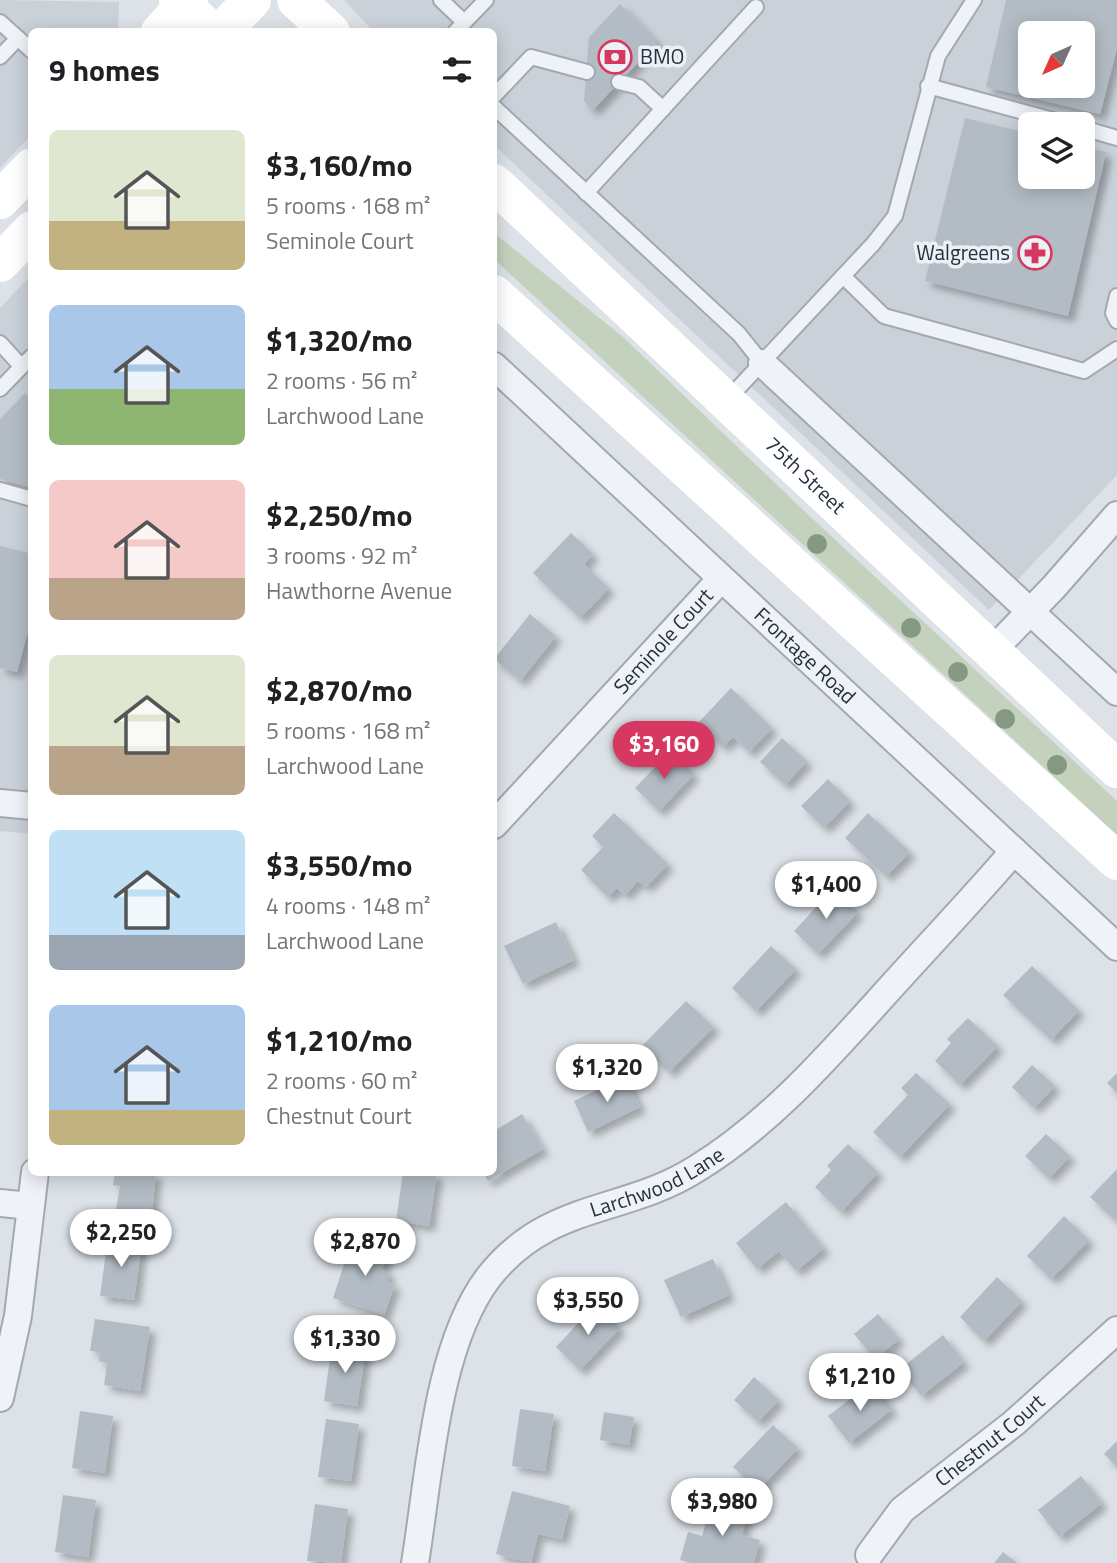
<!DOCTYPE html>
<meta charset="utf-8">
<style>
:root{--surface:#fff;--page:#f2f2f2;--text:#202124;--muted:#757577;--accent:#d63861}
body{margin:0;font-family:"Titillium Web",sans-serif;background:var(--page);color:var(--text);height:100vh;display:flex;flex-direction:column;font-size:26px;white-space:nowrap}
*{box-sizing:border-box;margin:0}
p{font-size:23px;color:var(--muted)}
.icon{flex:none;width:38px;height:38px;fill:none;stroke:currentColor;stroke-width:2;stroke-linecap:round;stroke-linejoin:round}
.map{position:relative;flex:1;overflow:hidden}
.panel{position:absolute;left:28px;top:28px;width:469px;height:1148px;display:flex;flex-direction:column;background:var(--surface);border-radius:10px;box-shadow:0 4px 18px #0003}
.panel>*{flex:none}
.needle{width:46px;rotate:225deg}
.fabs{position:absolute;left:1018px;top:21px;display:grid;gap:14px}
.fabs a{display:grid;place-items:center;width:77px;height:77px;border-radius:10px;background:var(--surface);box-shadow:0 4px 18px #0003;font-size:35px}
.price{position:absolute;translate:-50% -60px;padding:0 16px;border-radius:24px;background:#fff;color:#222;font-size:23px;line-height:46px;filter:drop-shadow(0 2px 4px #0008)}
.price::after{content:'';position:absolute;left:50%;top:42px;width:21px;height:16px;margin-left:-10px;background:inherit;clip-path:polygon(0 0,100% 0,50% 100%)}
.price.on{background:var(--accent);color:#fff}
ul{padding:0;list-style:none}
li{display:flex;align-items:center;gap:21px;height:175px;padding:0 21px}
li span{display:grid;place-items:center;flex:none;width:196px;height:140px;border-radius:10px;color:#555}
li>.icon{margin-inline-start:auto}
span .icon{width:84px;height:84px;fill:#fffc;stroke-width:1}
li b{font-size:30px}
h2{display:flex;justify-content:space-between;align-items:center;height:84px;padding:0 21px;font-size:30px}
.map>svg:first-child{display:block}
.built{fill:#cad1d9;fill-rule:evenodd}
.green{fill:#c4d2bd}
.building{fill:#b3bcc4;fill-rule:evenodd;filter:url(#shadow)}
.lines{fill:none;stroke-linecap:round;stroke-linejoin:round}
.lane-casing{stroke:#a1a9b1;stroke-width:18}
.street-casing{stroke:#a1a9b1;stroke-width:30}
.lane{stroke:#eff2f6;stroke-width:14}
.street{stroke:#eff2f6;stroke-width:26}
.secondary{stroke:#fff;stroke-width:38}
.tree{fill:#859883}
.labels{text-anchor:middle;stroke-width:7;stroke-linejoin:round;paint-order:stroke}
.poi-label{font-size:21px;fill:#25313e;stroke:#ecf1f5;text-anchor:start}
.street-label{font-size:21px;fill:#25313e;stroke:#ecf1f5}
</style>
<div class="map">
<svg width="1117" height="1563" viewBox="0 0 1117 1563">
<defs>
<filter id="shadow"><feDropShadow dx="6" dy="6" stdDeviation="3.5" flood-color="#0004"/></filter>
</defs>
<rect width="100%" height="100%" fill="#dce2e7"/>
<g class="built">
<polygon points="0,0 119,2 118,31 32,32 31,135 0,168"/>
<path d="M344,0H1117V475L989,610L494,145V32L373,31ZM1031,33H1083V86H1031ZM1031,124H1083V177H1031Z"/>
<polygon points="31,275 31,834 0,831 0,308"/>
</g>
<polygon class="green" points="494,233 623,337 800,507 1117,801 1117,835 494,259"/>
<g class="building">
<path d="M1006,0H1117V48L1100,114L986,87ZM1031,33H1083V86H1031Z"/>
<polygon points="620,4 657,42 593,110 584,101 589,37"/>
<polygon points="965,118 1031,134 1031,177 1083,177 1083,147 1106,152 1068,316 925,281"/>
<polygon points="25,393 32,399 32,488 0,479 0,419"/>
<polygon points="571,533 593,554 584,564 609,588 580,618 533,573"/>
<polygon points="0,546 32,554 32,616 17,672 0,668"/>
<polygon points="530,614 556,636 520,681 494,659"/>
<polygon points="731,688 772,728 749,752 733,737 723,747 698,723"/>
<polygon points="782,738 807,761 785,785 760,762"/>
<polygon points="670,752 694,774 659,811 635,788"/>
<polygon points="828,779 850,801 824,828 801,806"/>
<polygon points="614,813 668,864 646,887 638,881 625,895 617,888 608,897 581,870 603,847 592,836"/>
<polygon points="868,813 910,852 886,876 845,838"/>
<polygon points="833,889 858,912 818,954 794,931"/>
<polygon points="556,922 574,960 523,984 504,946"/>
<polygon points="771,946 796,969 756,1011 732,988"/>
<polygon points="1032,966 1079,1010 1051,1040 1003,995"/>
<polygon points="686,1001 714,1027 669,1072 642,1046"/>
<polygon points="968,1018 998,1046 960,1085 935,1061 951,1043 947,1039"/>
<polygon points="1032,1065 1055,1086 1034,1108 1012,1087"/>
<polygon points="916,1073 950,1104 900,1157 873,1132 908,1095 901,1088"/>
<polygon points="1117,1073 1117,1093 1107,1083"/>
<polygon points="626,1076 640,1107 588,1132 574,1101"/>
<polygon points="522,1114 543,1149 488,1181 483,1172 494,1172 494,1131"/>
<polygon points="1046,1134 1070,1156 1049,1178 1025,1156"/>
<polygon points="848,1144 878,1172 841,1212 815,1187 831,1170 827,1166"/>
<polygon points="1117,1169 1117,1218 1115,1220 1090,1197"/>
<polygon points="115,1172 156,1172 152,1213 116,1209 120,1186 113,1185"/>
<polygon points="403,1172 437,1172 429,1226 396,1221"/>
<polygon points="786,1202 824,1248 796,1271 779,1251 757,1269 736,1243"/>
<polygon points="1064,1216 1089,1240 1051,1279 1027,1256"/>
<polygon points="353,1237 389,1249 382,1270 390,1273 387,1282 395,1284 384,1315 333,1298"/>
<polygon points="108,1238 142,1243 134,1300 100,1296"/>
<polygon points="713,1259 729,1295 681,1317 664,1280"/>
<polygon points="997,1277 1022,1301 984,1341 960,1317"/>
<polygon points="595,1305 620,1328 580,1370 556,1347"/>
<polygon points="878,1314 899,1339 875,1359 854,1334"/>
<polygon points="95,1319 150,1327 140,1391 104,1385 107,1363 99,1361 100,1352 90,1351"/>
<polygon points="943,1335 964,1362 921,1396 900,1369"/>
<polygon points="332,1344 366,1349 357,1406 324,1401"/>
<polygon points="754,1377 779,1400 758,1422 734,1400"/>
<polygon points="871,1383 892,1409 849,1443 828,1416"/>
<polygon points="520,1409 554,1414 545,1471 512,1466"/>
<polygon points="80,1411 113,1416 105,1473 72,1468"/>
<polygon points="604,1412 634,1417 629,1445 600,1440"/>
<polygon points="326,1419 359,1424 351,1481 318,1477"/>
<polygon points="773,1425 798,1448 758,1490 733,1467"/>
<polygon points="1117,1441 1117,1467 1104,1454"/>
<polygon points="1081,1476 1102,1503 1059,1537 1038,1510"/>
<polygon points="512,1491 570,1506 562,1539 538,1534 531,1563 496,1554"/>
<polygon points="63,1495 96,1500 88,1557 55,1552"/>
<polygon points="712,1500 749,1510 742,1535 760,1540 754,1563 692,1563 680,1560 688,1532 702,1536"/>
<polygon points="315,1504 348,1509 341,1563 307,1561"/>
<polygon points="1003,1552 1017,1563 994,1563"/>
</g>
<g class="lines">
<defs>
<g id="lane">
<polyline points="441,0 464,22"/>
<polyline points="0,22 32,51"/>
<polyline points="455,32 486,0"/>
<polyline points="0,57 18,38"/>
<polyline points="619,82 639,87 663,109"/>
<polyline points="928,86 1068,124"/>
<polyline points="494,96 531,57 587,72"/>
<polyline points="494,107 739,334 762,363"/>
<polyline points="1083,128 1117,138"/>
<polyline points="586,193 756,7"/>
<polyline points="843,276 884,316 1084,371 1117,349"/>
<polyline points="1117,296 1113,313 1117,321"/>
<polyline points="0,343 21,366"/>
<polyline points="0,389 32,356"/>
<polyline points="727,400 873,244 895,216 938,56 974,0"/>
<polyline points="0,490 32,499"/>
</g>
<g id="street">
<polyline points="762,363 1117,692"/>
<path id="s1" d="M494,366L1117,947"/>
<polyline points="991,652 1053,588 1117,515"/>
<polyline points="0,803 32,806"/>
<path id="s2" d="M494,825L720,580"/>
<polyline points="0,1203 30,1206"/>
<polyline points="0,1398 18,1316 35,1172"/>
<path id="s3" d="M869,1555L902,1510L1014,1423L1117,1330"/>
<path id="s4" d="M415,1563C429,1478 436,1347 488,1278C548,1201 623,1215 696,1169C767,1126 827,1058 882,997C926,948 971,901 1014,851"/>
</g>
</defs>
<use href="#lane" class="lane-casing"/>
<use href="#street" class="street-casing"/>
<use href="#lane" class="lane"/>
<use href="#street" class="street"/>
<g class="secondary">
<polyline points="178,0 212,32"/>
<polyline points="296,0 331,32"/>
<polyline points="160,32 189,0"/>
<polyline points="221,32 252,0"/>
<path id="s5" d="M494,183L1117,769"/>
<polyline points="0,200 32,167"/>
<polyline points="0,263 32,230"/>
<polyline points="494,294 1117,861"/>
</g>
</g>
<g class="tree">
<circle cx="817" cy="544" r="10"/>
<circle cx="911" cy="628" r="10"/>
<circle cx="958" cy="672" r="10"/>
<circle cx="1005" cy="719" r="10"/>
<circle cx="1057" cy="765" r="10"/>
</g>
<defs>
<symbol id="bank-ring" viewBox="-11 -11 22 22"><circle r="9.5" fill="#ecf1f5" stroke="#d63861" stroke-width="1.5"/><path d="M-6-4H6V4H-6ZM0-2.3a2.3 2.3 0 1 0 0 4.6a2.3 2.3 0 1 0 0-4.6Z" fill="#d63861"/></symbol>
<symbol id="pharmacy-ring" viewBox="-11 -11 22 22"><circle r="9.5" fill="#ecf1f5" stroke="#d63861" stroke-width="1.5"/><path d="M-2-6h4v4h4v4h-4v4h-4v-4h-4v-4h4Z" fill="#d63861"/></symbol>
</defs>
<g fill-rule="evenodd">
<use href="#bank-ring" x="596" y="38" width="38" height="38"/>
<use href="#pharmacy-ring" x="1016" y="234" width="38" height="38"/>
</g>
<g class="labels">
<g class="poi-label">
<text x="640" y="64">BMO</text>
<text x="1010" y="260" text-anchor="end">Walgreens</text>
</g>
<g class="street-label">
<text dy="7" stroke="none"><textPath href="#s5" startOffset="427">75th Street</textPath></text>
<text dy="7" stroke="none"><textPath href="#s2" startOffset="250">Seminole Court</textPath></text>
<text dy="7" stroke="none"><textPath href="#s1" startOffset="425">Frontage Road</textPath></text>
<text dy="7" stroke="none"><textPath href="#s4" startOffset="494">Larchwood Lane</textPath></text>
<text dy="7" stroke="none"><textPath href="#s3" startOffset="168">Chestnut Court</textPath></text>
</g>
</g>
</svg>
<div class="fabs">
<a><svg class="needle" viewBox="-14 -14 28 28"><path d="M0-13l5 13h-10z" fill="#e53935"/><path d="M0 13l5-13h-10z" fill="#757577"/></svg></a>
<a><svg class="icon" aria-label="layers" viewBox="0 0 24 24"><path d="M12 4l9 5-9 5-9-5zM3 14l9 5 9-5"/></svg></a>
</div>
<b class="price on" style="left:664px;top:781px">$3,160</b>
<b class="price" style="left:826px;top:921px">$1,400</b>
<b class="price" style="left:607px;top:1104px">$1,320</b>
<b class="price" style="left:121px;top:1269px">$2,250</b>
<b class="price" style="left:365px;top:1278px">$2,870</b>
<b class="price" style="left:588px;top:1337px">$3,550</b>
<b class="price" style="left:345px;top:1375px">$1,330</b>
<b class="price" style="left:860px;top:1413px">$1,210</b>
<b class="price" style="left:722px;top:1538px">$3,980</b>
<section class="panel">
<h2>9 homes<svg class="icon" aria-label="filters" viewBox="0 0 24 24"><path d="M4 7h16M4 17h16"/><circle cx="9" cy="7" r="2"/><circle cx="15" cy="17" r="2"/></svg></h2>
<ul>
<li><span style="background:linear-gradient(#dfe7d0 65%,#c2b280 0)"><svg class="icon" aria-label="home" viewBox="0 0 24 24"><path d="M3 11l9-7 9 7M6 9v11h12V9"/></svg></span><div><b>$3,160/mo</b><p>5 rooms · 168 m²</p><p>Seminole Court</p></div></li>
<li><span style="background:linear-gradient(#a9c7e8 60%,#8fb573 0)"><svg class="icon" aria-label="home" viewBox="0 0 24 24"><path d="M3 11l9-7 9 7M6 9v11h12V9"/></svg></span><div><b>$1,320/mo</b><p>2 rooms · 56 m²</p><p>Larchwood Lane</p></div></li>
<li><span style="background:linear-gradient(#f6c9c9 70%,#b9a48a 0)"><svg class="icon" aria-label="home" viewBox="0 0 24 24"><path d="M3 11l9-7 9 7M6 9v11h12V9"/></svg></span><div><b>$2,250/mo</b><p>3 rooms · 92 m²</p><p>Hawthorne Avenue</p></div></li>
<li><span style="background:linear-gradient(#dfe7d0 65%,#b9a48a 0)"><svg class="icon" aria-label="home" viewBox="0 0 24 24"><path d="M3 11l9-7 9 7M6 9v11h12V9"/></svg></span><div><b>$2,870/mo</b><p>5 rooms · 168 m²</p><p>Larchwood Lane</p></div></li>
<li><span style="background:linear-gradient(#bfe0f5 75%,#9aa5b1 0)"><svg class="icon" aria-label="home" viewBox="0 0 24 24"><path d="M3 11l9-7 9 7M6 9v11h12V9"/></svg></span><div><b>$3,550/mo</b><p>4 rooms · 148 m²</p><p>Larchwood Lane</p></div></li>
<li><span style="background:linear-gradient(#a9c7e8 75%,#c2b280 0)"><svg class="icon" aria-label="home" viewBox="0 0 24 24"><path d="M3 11l9-7 9 7M6 9v11h12V9"/></svg></span><div><b>$1,210/mo</b><p>2 rooms · 60 m²</p><p>Chestnut Court</p></div></li>
</ul>
</section>
</div>
